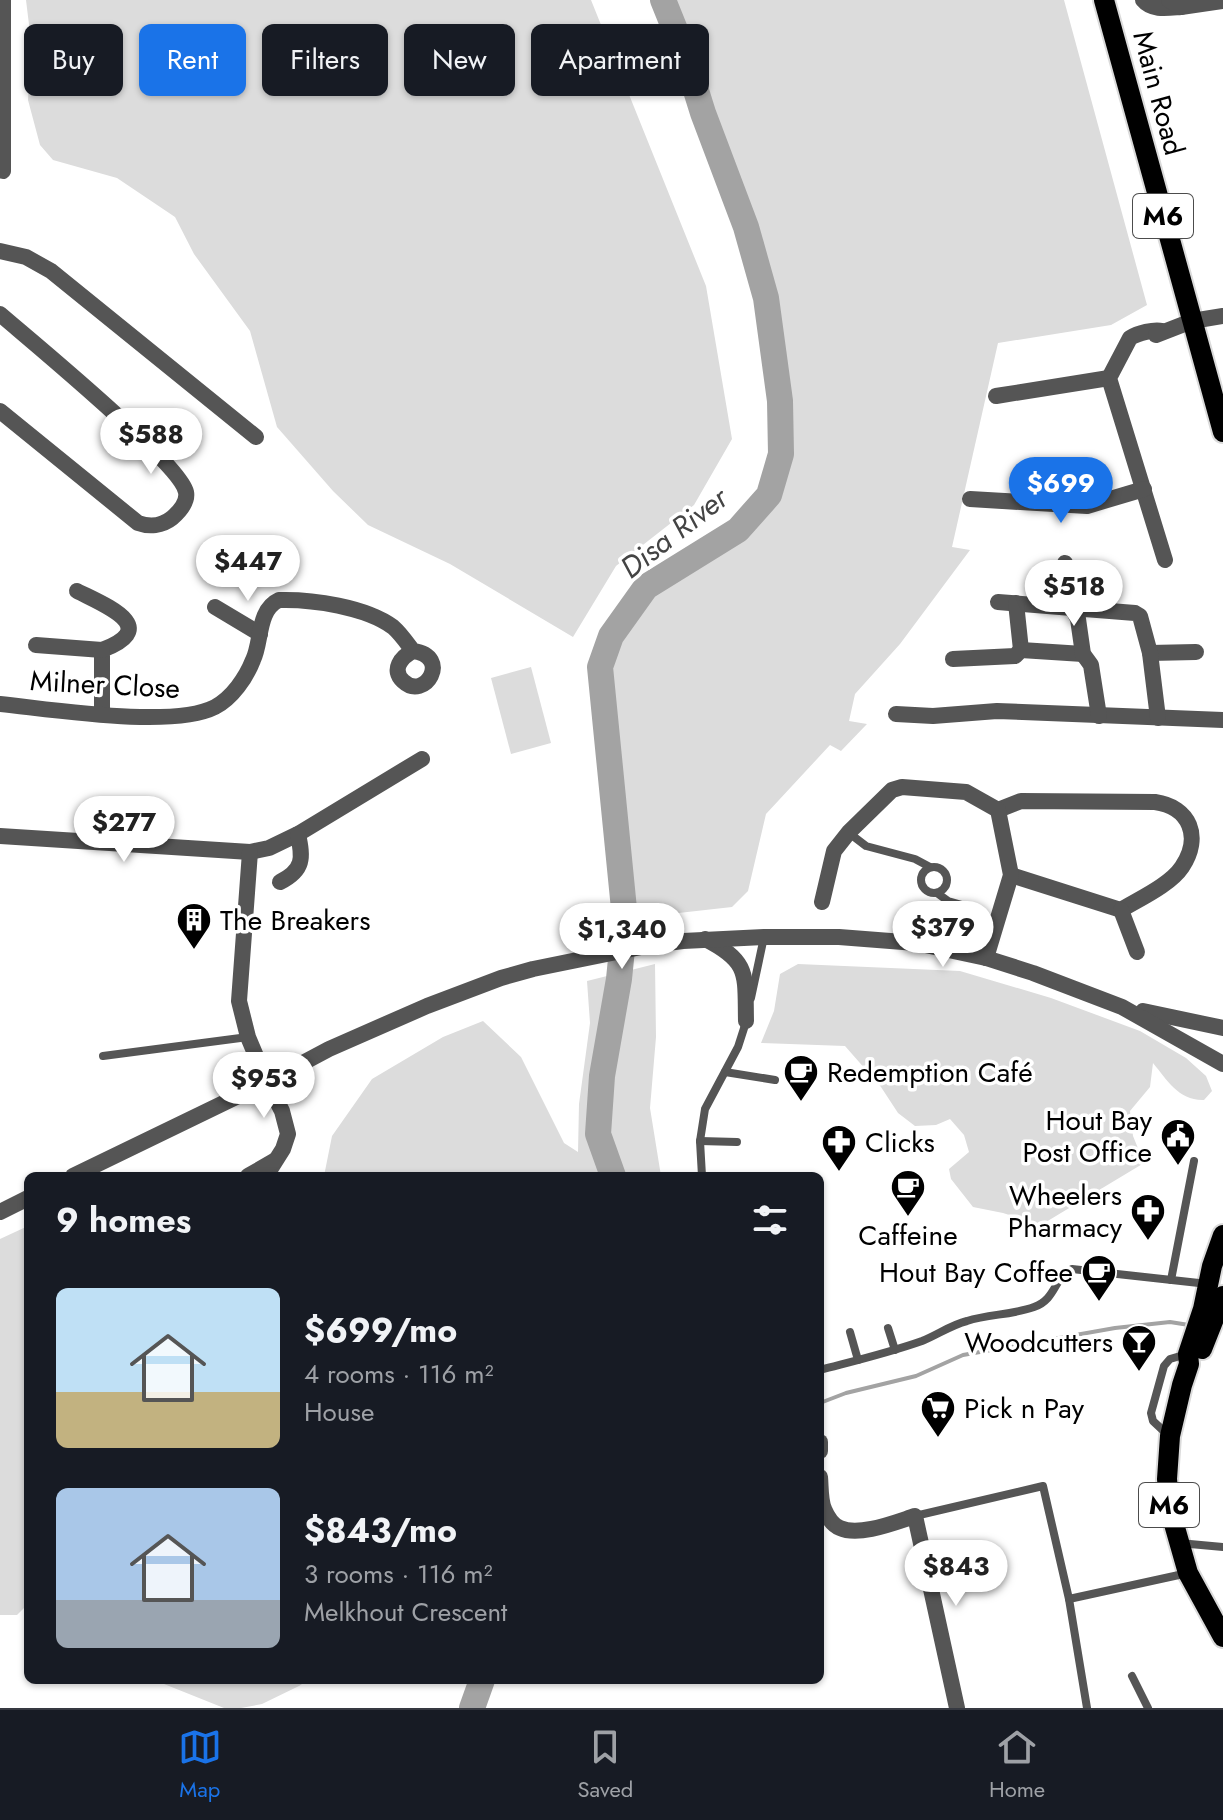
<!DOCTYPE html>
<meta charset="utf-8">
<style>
:root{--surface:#171b24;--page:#242831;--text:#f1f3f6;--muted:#9ea1a6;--line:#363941;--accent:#1a73e8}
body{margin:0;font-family:Jost,sans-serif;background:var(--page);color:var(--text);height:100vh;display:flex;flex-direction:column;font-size:30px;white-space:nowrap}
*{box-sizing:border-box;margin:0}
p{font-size:26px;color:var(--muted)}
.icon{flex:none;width:44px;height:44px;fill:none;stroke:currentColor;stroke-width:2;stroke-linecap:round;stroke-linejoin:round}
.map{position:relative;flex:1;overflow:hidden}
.panel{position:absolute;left:24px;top:1172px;width:800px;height:512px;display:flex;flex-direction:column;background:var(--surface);border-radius:12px;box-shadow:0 2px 6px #0004}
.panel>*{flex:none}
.guide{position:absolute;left:24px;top:24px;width:800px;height:72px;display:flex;gap:16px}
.price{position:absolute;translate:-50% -68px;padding:0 18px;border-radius:28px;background:#fff;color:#222;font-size:26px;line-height:52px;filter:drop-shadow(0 2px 4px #0008)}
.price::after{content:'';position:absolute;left:50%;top:48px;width:24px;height:18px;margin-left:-12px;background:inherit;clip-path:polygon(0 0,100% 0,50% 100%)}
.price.on{background:var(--accent);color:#fff}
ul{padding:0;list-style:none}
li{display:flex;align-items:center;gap:24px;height:200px;padding:0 32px}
li span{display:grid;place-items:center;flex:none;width:224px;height:160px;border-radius:12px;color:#555}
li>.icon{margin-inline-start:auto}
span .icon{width:96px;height:96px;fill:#fffc;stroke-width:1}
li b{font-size:34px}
h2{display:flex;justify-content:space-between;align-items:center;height:96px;padding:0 32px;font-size:34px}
.chip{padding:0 28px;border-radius:12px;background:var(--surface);box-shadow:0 2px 6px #0004;font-size:28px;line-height:72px}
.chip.on{background:var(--accent);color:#fff}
.tabs{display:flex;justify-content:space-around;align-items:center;height:112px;border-top:2px solid var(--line);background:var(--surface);font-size:22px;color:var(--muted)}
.tabs a{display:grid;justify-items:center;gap:4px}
.tabs .on{color:var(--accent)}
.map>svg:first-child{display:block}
.green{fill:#dcdcdc}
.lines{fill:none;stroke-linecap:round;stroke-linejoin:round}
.stream{stroke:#a3a3a3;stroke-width:4}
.river{stroke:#a3a3a3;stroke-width:26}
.primary-casing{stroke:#dbdbdb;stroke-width:24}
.service{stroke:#555;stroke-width:8}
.minor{stroke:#555;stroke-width:16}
.tertiary{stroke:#555;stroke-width:16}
.primary{stroke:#000;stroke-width:20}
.labels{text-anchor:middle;stroke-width:7;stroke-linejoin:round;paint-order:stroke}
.shield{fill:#fff;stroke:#4c4c4c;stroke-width:2}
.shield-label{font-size:26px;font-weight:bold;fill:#000}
.street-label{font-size:28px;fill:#000;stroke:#fff}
.poi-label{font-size:28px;fill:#000;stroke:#fff;text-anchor:start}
.water-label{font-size:30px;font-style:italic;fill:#444;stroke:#fff}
</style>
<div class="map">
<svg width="1223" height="1708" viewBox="0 0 1223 1708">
<rect width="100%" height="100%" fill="#fff"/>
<g class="green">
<polygon points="26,0 591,0 706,286 732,439 694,505 616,566 573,637 450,564 368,525 333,491 277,427 250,331 194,254 175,217 117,178 53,160 40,145 28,100 31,41"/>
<polygon points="663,0 1064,0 1147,305 1111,325 998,343 952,547 970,550 900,644 855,694 849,721 867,724 841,751 830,745 766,814 748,891 732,907 625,919 600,667 611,636 646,587 738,530 769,495 781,454 780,401 766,297 746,227 703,113 684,52"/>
<polygon points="531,667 551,743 511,754 491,678"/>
<polygon points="655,964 656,1037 650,1108 661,1176 324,1176 332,1136 372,1079 443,1037 483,1021 521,1057 564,1143 578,1152 579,1104 590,1023 587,981"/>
<path d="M798,964L960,971L1051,998L1140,1031L1186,1058L1206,1076L1212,1091L1204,1100C1179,1101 1167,1080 1153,1063L1150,1087L1130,1111L1133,1136L1144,1163L1041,1225L1003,1213L973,1207L951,1179L949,1169L969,1152L964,1135L950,1119L936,1125L915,1126L898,1113L881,1087L845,1046L761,1043L774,1011L780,974Z"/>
<polygon points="28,1226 28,1604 17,1615 0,1615 0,1239"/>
<polygon points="154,1680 223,1680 225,1683 230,1680 308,1680 299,1686 262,1704 241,1708 224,1708"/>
</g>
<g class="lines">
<polyline class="stream" points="820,1403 846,1393 916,1376 963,1355 1115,1328 1170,1322 1189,1325"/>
<g class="river">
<polyline points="613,1176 598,1134 602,1076 619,979 625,919 600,667 611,636 646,587 738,530 769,495 781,454 780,401 766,298 746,227 703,113 684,52 663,0"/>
<polyline points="472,1708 482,1680"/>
</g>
<defs>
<g id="primary">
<polyline points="1104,0 1223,432"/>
<polyline points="1223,1235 1212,1266 1203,1309 1188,1354 1189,1364 1182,1385 1170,1436 1167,1479 1170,1510 1188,1573 1223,1637"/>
<polyline points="1202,1349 1223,1296"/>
</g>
</defs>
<use href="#primary" class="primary-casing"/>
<g class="service">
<polyline points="849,833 866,846 915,859 930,867"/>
<circle cx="934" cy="880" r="13"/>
<polyline points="937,893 948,901 962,905"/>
<polyline points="751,998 764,937"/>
<polyline points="103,1056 248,1037"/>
<polyline points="725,1072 775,1080"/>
<polyline points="700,1141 737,1142"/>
<polyline points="702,1176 700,1141 705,1109 738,1047 747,1019"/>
<polyline points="1171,1280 1194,1161"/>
<polyline points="888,1328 895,1350"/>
<polyline points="850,1332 858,1360"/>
<path d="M820,1370C854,1361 888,1353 922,1341C937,1335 951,1325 967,1321C989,1314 1012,1315 1034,1307C1057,1299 1054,1276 1072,1269L1208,1284"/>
<polyline points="1169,1436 1153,1421 1151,1413 1164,1366 1170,1359 1187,1354"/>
<polyline points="915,1516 1043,1486 1069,1599 1087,1708"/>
<polyline points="1179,1543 1223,1547"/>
<polyline points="1069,1599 1188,1573"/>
<polyline points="1132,1676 1148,1708"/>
</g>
<g class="minor">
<path d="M1143,0C1152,11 1168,8 1181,7"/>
<polyline points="1169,0 1181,7 1223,1"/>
<polyline points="0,170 3,171 3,0"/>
<polyline points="0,251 26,257 51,271 256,437"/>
<path d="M0,314C30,340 181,464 186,492C188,502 180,511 172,518C162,526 149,527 138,523L0,411"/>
<path d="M1162,331C1154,329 1138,333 1130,338L1109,378L1165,560"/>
<polyline points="1156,335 1192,321 1223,316"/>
<polyline points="996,396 1109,378"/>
<polyline points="970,499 1087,506 1144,489"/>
<path d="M77,591C104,605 163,627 102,650V714"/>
<polyline points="998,602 1072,608 1065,563"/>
<polyline points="1016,603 1021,650"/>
<polyline points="215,607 260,634"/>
<polyline points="36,645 102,650"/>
<polyline points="1150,653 1196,652"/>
<polyline points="953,659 1015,656 1021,650 1083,654"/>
<path d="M0,704C50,709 172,729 215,707C232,698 246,678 253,660C262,642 257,610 279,600C312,599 366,607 393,627C401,634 407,643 413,651C452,656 425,702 403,681C391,670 401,657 413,651"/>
<polyline points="896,714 933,716 997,711 1223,720"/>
<polyline points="1099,716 1091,665 1083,654 1078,619 1072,608 1135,613 1140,616 1150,653 1158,718"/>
<path d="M998,810L1021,801L1155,802C1190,807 1202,837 1182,867C1170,885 1139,899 1121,910L1011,875"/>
<polyline points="0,836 250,852 269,848 298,834 422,759"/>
<polyline points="250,852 239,1001 248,1037 267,1082 282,1111 288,1134 283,1149 266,1176"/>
<path d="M280,882C304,870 303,858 298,834"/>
<polyline points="822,902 834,851 849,832 892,790 902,787 966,792 998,810 1011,875 986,958"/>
<polyline points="1121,910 1137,952"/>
<polyline points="248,1176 274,1161"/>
<polyline points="820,1442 820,1451"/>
<path d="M820,1477C821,1487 820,1499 824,1509C827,1516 832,1525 840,1528C859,1537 896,1522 915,1516L957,1708"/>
</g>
<g class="tertiary">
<path d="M705,939C750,962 745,974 746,1021"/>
<polyline points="1143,1011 1223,1028"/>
<polyline points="73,1176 267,1082 329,1049 427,1006 501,978 533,969 651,945 683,941 764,937 839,937 916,943 986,958 1033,973 1122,1007 1223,1064"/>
<polyline points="0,1212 28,1198"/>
</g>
<use href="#primary" class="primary"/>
</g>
<defs>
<symbol id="building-pin" viewBox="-11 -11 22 30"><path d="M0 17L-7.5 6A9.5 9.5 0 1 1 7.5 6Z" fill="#000" stroke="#fff"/><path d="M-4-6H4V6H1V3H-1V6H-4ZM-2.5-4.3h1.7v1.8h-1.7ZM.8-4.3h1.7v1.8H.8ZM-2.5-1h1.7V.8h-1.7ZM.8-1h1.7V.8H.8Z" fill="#fff"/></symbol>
<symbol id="cafe-pin" viewBox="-11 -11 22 30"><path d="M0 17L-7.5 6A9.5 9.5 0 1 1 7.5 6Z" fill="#000" stroke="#fff"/><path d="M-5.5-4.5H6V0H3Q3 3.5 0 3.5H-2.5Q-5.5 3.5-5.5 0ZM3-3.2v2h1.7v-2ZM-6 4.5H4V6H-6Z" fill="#fff"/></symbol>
<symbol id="civic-pin" viewBox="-11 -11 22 30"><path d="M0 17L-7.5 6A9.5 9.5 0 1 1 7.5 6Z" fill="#000" stroke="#fff"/><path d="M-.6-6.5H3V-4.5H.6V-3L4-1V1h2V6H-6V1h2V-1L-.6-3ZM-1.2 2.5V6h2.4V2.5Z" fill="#fff"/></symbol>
<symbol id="pharmacy-pin" viewBox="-11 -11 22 30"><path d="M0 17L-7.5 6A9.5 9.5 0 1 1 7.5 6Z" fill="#000" stroke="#fff"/><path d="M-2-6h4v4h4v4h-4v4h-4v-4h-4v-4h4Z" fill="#fff"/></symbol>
<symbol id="bar-pin" viewBox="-11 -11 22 30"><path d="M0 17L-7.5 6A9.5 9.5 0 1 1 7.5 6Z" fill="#000" stroke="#fff"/><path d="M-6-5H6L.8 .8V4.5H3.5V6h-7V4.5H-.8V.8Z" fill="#fff"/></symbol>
<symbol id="supermarket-pin" viewBox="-11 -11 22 30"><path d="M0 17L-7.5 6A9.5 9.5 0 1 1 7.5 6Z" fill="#000" stroke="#fff"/><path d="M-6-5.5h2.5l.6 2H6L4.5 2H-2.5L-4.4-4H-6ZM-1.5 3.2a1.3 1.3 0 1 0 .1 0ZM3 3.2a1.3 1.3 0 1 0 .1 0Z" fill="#fff"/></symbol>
</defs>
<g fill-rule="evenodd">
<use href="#building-pin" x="174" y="900" width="40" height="54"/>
<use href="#cafe-pin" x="781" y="1052" width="40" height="54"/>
<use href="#civic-pin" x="1158" y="1116" width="40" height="54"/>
<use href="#pharmacy-pin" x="819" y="1122" width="40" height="54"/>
<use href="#cafe-pin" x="888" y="1167" width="40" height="54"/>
<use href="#pharmacy-pin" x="1128" y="1191" width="40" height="54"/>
<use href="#cafe-pin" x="1079" y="1252" width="40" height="54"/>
<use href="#bar-pin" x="1119" y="1322" width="40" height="54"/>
<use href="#supermarket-pin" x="918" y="1388" width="40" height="54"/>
</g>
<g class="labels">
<g class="shield">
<rect x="1133" y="194" width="60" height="44" rx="6"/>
<rect x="1139" y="1483" width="60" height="44" rx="6"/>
</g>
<g class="shield-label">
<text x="1163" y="225">M6</text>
<text x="1169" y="1514">M6</text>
</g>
<g class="street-label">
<text transform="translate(1159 93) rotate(75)" y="10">Main Road</text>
<text transform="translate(105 684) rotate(3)" y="10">Milner Close</text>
</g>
<g class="poi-label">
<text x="220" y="930">The Breakers</text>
<text x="827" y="1082">Redemption Café</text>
<text x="1152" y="1130" text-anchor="end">Hout Bay<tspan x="1152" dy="32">Post Office</tspan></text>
<text x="865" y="1152">Clicks</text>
<text x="1122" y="1205" text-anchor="end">Wheelers<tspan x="1122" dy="32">Pharmacy</tspan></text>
<text x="908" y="1245" text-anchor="middle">Caffeine</text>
<text x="1073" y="1282" text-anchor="end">Hout Bay Coffee</text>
<text x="1113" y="1352" text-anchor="end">Woodcutters</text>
<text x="964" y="1418">Pick n Pay</text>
</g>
<g class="water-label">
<text transform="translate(674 533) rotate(-38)" y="10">Disa River</text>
</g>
</g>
</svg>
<b class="price" style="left:151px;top:476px">$588</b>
<b class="price on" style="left:1061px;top:525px">$699</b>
<b class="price" style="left:248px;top:603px">$447</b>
<b class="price" style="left:1074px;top:628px">$518</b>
<b class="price" style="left:124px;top:864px">$277</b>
<b class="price" style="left:943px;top:969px">$379</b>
<b class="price" style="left:622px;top:971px">$1,340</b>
<b class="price" style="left:264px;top:1120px">$953</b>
<b class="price" style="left:956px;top:1608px">$843</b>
<div class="guide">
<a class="chip">Buy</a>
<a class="chip on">Rent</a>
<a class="chip">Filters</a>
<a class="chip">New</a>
<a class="chip">Apartment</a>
</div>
<section class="panel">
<h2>9 homes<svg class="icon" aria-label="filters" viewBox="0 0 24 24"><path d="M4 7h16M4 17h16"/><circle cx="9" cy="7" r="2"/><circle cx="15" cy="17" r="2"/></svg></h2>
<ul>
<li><span style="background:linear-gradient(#bfe0f5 65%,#c2b280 0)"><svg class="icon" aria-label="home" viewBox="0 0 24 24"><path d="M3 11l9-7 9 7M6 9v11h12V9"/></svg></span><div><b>$699/mo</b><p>4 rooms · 116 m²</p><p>House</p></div></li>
<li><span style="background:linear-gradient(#a9c7e8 70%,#9aa5b1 0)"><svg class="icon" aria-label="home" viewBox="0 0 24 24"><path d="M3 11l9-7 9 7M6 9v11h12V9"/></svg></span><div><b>$843/mo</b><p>3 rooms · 116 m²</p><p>Melkhout Crescent</p></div></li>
</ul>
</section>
</div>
<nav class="tabs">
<a class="on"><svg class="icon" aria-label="map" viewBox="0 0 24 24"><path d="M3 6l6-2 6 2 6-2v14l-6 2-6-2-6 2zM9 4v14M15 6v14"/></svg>Map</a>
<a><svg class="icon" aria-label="saved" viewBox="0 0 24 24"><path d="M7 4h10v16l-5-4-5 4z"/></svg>Saved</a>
<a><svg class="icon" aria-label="home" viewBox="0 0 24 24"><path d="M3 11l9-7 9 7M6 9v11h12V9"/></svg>Home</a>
</nav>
